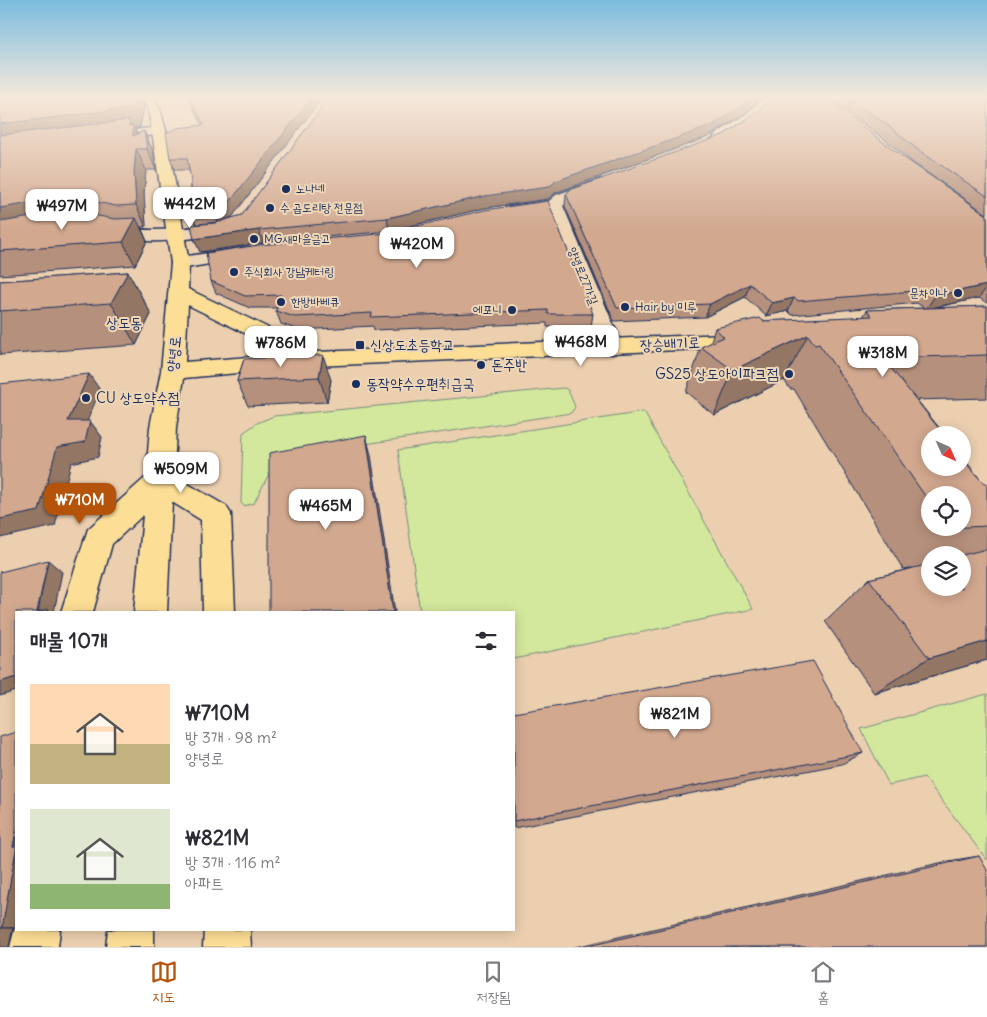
<!DOCTYPE html>
<html lang="ko">
<meta charset="utf-8">
<style>
:root{--surface:#fff;--page:#f7f7f7;--text:#2b2b33;--muted:#7c7c81;--line:#e1e1e2;--accent:#b45309}
body{margin:0;font-family:Delius,"Poor Story",sans-serif;background:var(--page);color:var(--text);height:100vh;display:flex;flex-direction:column;font-size:19px;white-space:nowrap}
*{box-sizing:border-box;margin:0}
p{font-size:16px;color:var(--muted)}
.icon{flex:none;width:28px;height:28px;fill:none;stroke:currentColor;stroke-width:2;stroke-linecap:round;stroke-linejoin:round}
.map{position:relative;flex:1;overflow:hidden}
.side{position:absolute;left:15px;top:611px;width:500px;height:320px;display:flex;flex-direction:column;background:var(--surface);border-radius:0px;box-shadow:0 2px 12px #0003}
.side>*{flex:none}
.needle{width:32px;rotate:135deg}
.buttons{position:absolute;left:921px;top:426px;display:grid;gap:10px}
.buttons a{display:grid;place-items:center;width:50px;height:50px;border-radius:50%;background:var(--surface);box-shadow:0 2px 12px #0003;font-size:25px}
.price{position:absolute;translate:-50% -42px;padding:0 11px;border-radius:10px;background:#fff;color:#222;font-size:16px;line-height:32px;filter:drop-shadow(0 1px 2px #0008)}
.price::after{content:'';position:absolute;left:50%;top:30px;width:15px;height:11px;margin-left:-8px;background:inherit;clip-path:polygon(0 0,100% 0,50% 100%)}
.price.selected{background:var(--accent);color:#fff}
ul{padding:0;list-style:none}
li{display:flex;align-items:center;gap:15px;height:125px;padding:0 15px}
li span{display:grid;place-items:center;flex:none;width:140px;height:100px;border-radius:0px;color:#555}
li>.icon{margin-inline-start:auto}
span .icon{width:60px;height:60px;fill:#fffc;stroke-width:1}
li b{font-size:21px}
h2{display:flex;justify-content:space-between;align-items:center;height:60px;padding:0 15px;font-size:21px}
.tabs{display:flex;justify-content:space-around;align-items:center;height:70px;border-top:1px solid var(--line);background:var(--surface);font-size:14px;color:var(--muted)}
.tabs a{display:grid;justify-items:center;gap:2px}
.tabs .selected{color:var(--accent)}
.map>svg:first-child{display:block}
.green{fill:#d3e89d;stroke:#778c7e}
.lines{fill:none;stroke-linecap:round;stroke-linejoin:round}
.minor-casing{stroke:#1b2f5e;stroke-width:3}
.major-casing{stroke:#1b2f5e;stroke-width:3}
.minor{fill:#eed6b6;fill-rule:evenodd}
.major{fill:#fdde96;fill-rule:evenodd}
.wall{fill:#b5907b;stroke:#1b2f5e;fill-rule:evenodd}
.shaded-wall{fill:#937664;stroke:#1b2f5e}
.building{fill:#d2a88f;stroke:#1b2f5e}
.poi-dot{fill:#1b2f5e;stroke:#eed6b6;stroke-width:2}
.labels{text-anchor:middle;stroke-width:4;stroke-linejoin:round;paint-order:stroke}
.far-poi-label{font-size:12px;fill:#1b2f5e;stroke:#eed6b6;text-anchor:start}
.far-street-label{font-size:12px;fill:#1b2f5e;stroke:#eed6b6}
.far-quarter-label{font-size:15px;fill:#1b2f5e;stroke:#eed6b6}
.street-label{font-size:15px;fill:#1b2f5e;stroke:#eed6b6}
.poi-label{font-size:15px;fill:#1b2f5e;stroke:#eed6b6;text-anchor:start}
</style>
<div class="map">
<svg width="987" height="947" viewBox="0 0 987 947">
<rect width="100%" height="100%" fill="#eccfaf"/>
<filter id="ink" filterUnits="userSpaceOnUse"><feTurbulence type="fractalNoise" baseFrequency=".02" numOctaves="2"/><feDisplacementMap in="SourceGraphic" scale="10" xChannelSelector="R" yChannelSelector="G"/><feConvolveMatrix kernelMatrix="1 2 1 2 8 2 1 2 1" color-interpolation-filters="sRGB"/></filter>
<g filter="url(#ink)">
<g class="green">
<polygon points="564,388 568,390 575,407 571,413 285,456 276,460 254,503 244,506 241,503 243,433 257,423 274,416"/>
<polygon points="644,412 753,609 514,659 514,612 420,612 398,450"/>
<polygon points="987,694 987,860 924,777 889,785 861,729"/>
</g>
<g class="lines">
<defs>
<g id="minor">
<path d="M763,98H776C766,110 730,145 715,141L713,138L715,135L746,114Z"/>
<polygon points="159,127 164,128 166,131 164,134 101,142 94,138 101,134"/>
<polygon points="601,179 606,181 609,184 606,187 568,201 563,206 623,347 620,352 612,354 604,352 601,347 548,211 512,216 506,215 504,211 506,207 512,206 549,201 556,195"/>
<path d="M228,221L234,222L237,226L234,230C191,241 144,246 101,235L98,231L101,227C116,224 135,230 151,230C177,230 203,227 228,221Z"/>
<polygon points="245,248 251,249 254,253 251,257 180,269 173,267 171,263 173,259 180,257"/>
</g>
<g id="major">
<path d="M141,98H153L160,109L166,131L189,263L188,289L318,352L748,333L756,335L759,340L756,345L748,347L314,366L184,378L176,427L174,476L226,506L231,514L235,612H203L201,520L172,502L167,612H134L143,515L112,544L93,612H61L88,529L146,477L150,427L161,371L171,263L152,131L148,109ZM188,305L287,354L185,362Z"/>
<polygon points="16,924 16,930 60,930 58,947 10,947"/>
<polygon points="108,930 154,930 154,947 106,947"/>
<polygon points="204,930 250,930 251,947 203,947"/>
</g>
</defs>
<use href="#minor" class="minor-casing"/>
<use href="#major" class="major-casing"/>
<use href="#minor" class="minor"/>
<use href="#major" class="major"/>
</g>
<g class="wall">
<polygon points="0,98 144,106 140,127 134,128 137,134 144,131 153,151 156,170 146,170 144,193 146,227 141,227 147,241 135,265 0,275"/>
<polygon points="188,98 322,98 232,217 218,222 196,224 191,211 191,180 189,170 175,170 170,158 202,125"/>
<polygon points="329,98 760,98 745,113 708,137 555,193 548,199 485,208 389,231 263,243 200,252 215,223 242,215"/>
<polygon points="828,98 987,98 987,214 912,162 883,138"/>
<path d="M759,111L906,159L987,215V303L979,298L933,308L987,306V398L917,400L984,484H987V660L874,693L825,621L869,579L912,568L903,569L794,389H790L784,380L714,415L686,392L701,347L710,344L715,328L763,321L863,317L867,310L924,308L917,303L792,315L788,311L766,316L745,297L705,317L614,321L565,206L566,194L723,135ZM930,495L962,528H930ZM930,555H962V588H930Z"/>
<polygon points="128,272 151,314 136,345 0,355 0,281"/>
<polygon points="211,281 593,314 591,327 547,327 547,323 374,330 373,326 299,330 281,324 276,311 277,308 250,308 216,293"/>
<polygon points="244,359 331,380 327,402 248,406 237,381"/>
<polygon points="514,713 863,753 842,764 514,828"/>
<polygon points="979,856 987,947 575,947 948,861"/>
</g>
<g class="shaded-wall">
<polygon points="134,98 141,98 144,106 140,127 134,128 142,145 0,145 0,124"/>
<polygon points="312,98 322,98 232,217 218,222 213,210"/>
<polygon points="752,98 760,98 745,113 708,137 555,193 548,199 485,208 389,231 387,218 485,196"/>
<polygon points="144,131 153,151 156,170 147,149"/>
<polygon points="136,149 146,170 144,193 146,227 136,205 134,172"/>
<polygon points="0,191 70,197 83,219 0,233"/>
<polygon points="136,218 147,241 135,265 123,242"/>
<polygon points="259,230 263,243 200,252 194,239"/>
<polygon points="128,272 151,314 136,345 111,303"/>
<polygon points="750,284 745,297 705,317 710,304"/>
<polygon points="987,285 987,287 979,298 926,309 935,296"/>
<polygon points="794,298 788,311 766,316 772,303"/>
<polygon points="808,335 784,380 714,415 733,370"/>
<polygon points="323,355 331,380 327,402 319,377"/>
<polygon points="89,374 100,390 81,436 68,421"/>
<polygon points="90,421 102,437 98,457 71,463 55,526 0,538 0,519 57,447"/>
<polygon points="366,435 371,455 395,612 393,612"/>
<polygon points="48,560 62,572 54,612 38,612"/>
<polygon points="987,641 987,660 874,693 929,658"/>
<polygon points="16,677 16,691 0,696 0,682"/>
<polygon points="16,831 16,847 13,847"/>
<polygon points="16,850 16,928 0,928"/>
<polygon points="0,928 13,928 9,947 0,947"/>
</g>
<g class="building">
<polygon points="0,98 134,98 132,108 0,124"/>
<polygon points="190,98 312,98 227,205 213,210 191,211 191,180 187,158 170,158 166,133 178,128 204,125"/>
<polygon points="329,98 752,98 748,102 711,126 556,181 549,187 485,196 387,218 259,230 194,239 191,225 215,223 242,215"/>
<polygon points="771,98 825,98 906,159 987,215 987,285 935,296 926,290 799,301 794,298 772,303 750,284 710,304 617,308 566,194 570,190 723,135 759,111"/>
<polygon points="847,98 987,98 987,196 918,150 889,126"/>
<polygon points="130,120 129,126 133,125 133,136 144,131 147,149 136,149 134,172 136,205 116,206 70,197 0,208 0,135"/>
<polygon points="548,201 593,314 548,314 548,310 371,317 372,313 295,317 276,311 281,295 245,296 211,281 206,253 259,245 388,233 485,210"/>
<polygon points="70,211 115,219 136,218 123,242 0,251 0,222"/>
<polygon points="128,272 111,303 0,311 0,281"/>
<polygon points="987,306 987,355 883,358 944,435 930,435 930,468 962,468 962,458 984,484 987,484 987,526 948,528 962,528 962,495 930,495 930,503 819,344 815,345 808,335 733,370 701,347 724,337 715,328 760,318 763,321 872,316 867,310"/>
<polygon points="323,355 319,377 237,381 244,359"/>
<polygon points="89,374 68,421 90,421 85,442 57,447 39,511 0,519 0,384"/>
<polygon points="366,435 393,612 269,612 269,453"/>
<polygon points="987,549 987,641 929,658 869,579 930,564 930,588 962,588 962,555"/>
<polygon points="48,560 37,612 49,609 48,612 16,612 16,677 0,682 0,572"/>
<polygon points="813,661 863,753 514,821 514,713"/>
<polygon points="16,732 16,831 13,847 16,845 16,850 2,928 0,928 0,737"/>
<polygon points="979,856 987,870 987,947 584,947"/>
</g>
</g>
<linearGradient id="sky" x2="0" y2="1"><stop stop-color="#7bbcdf"/><stop offset="0.42" stop-color="#f6e9db"/><stop offset="1" stop-color="#f6e9db" stop-opacity="0"/></linearGradient>
<rect width="987" height="231" fill="url(#sky)"/>
<g class="poi-dot">
<circle cx="286" cy="189" r="5"/>
<circle cx="270" cy="208" r="5"/>
<circle cx="254" cy="239" r="5"/>
<circle cx="234" cy="272" r="5"/>
<circle cx="958" cy="293" r="5"/>
<circle cx="281" cy="302" r="5"/>
<circle cx="625" cy="307" r="5"/>
<circle cx="512" cy="310" r="5"/>
<rect x="355" y="340" width="10" height="10" rx="2.5"/>
<circle cx="481" cy="365" r="5"/>
<circle cx="789" cy="374" r="5"/>
<circle cx="356" cy="384" r="5"/>
<circle cx="86" cy="398" r="5"/>
</g>
<g class="labels">
<g class="far-poi-label">
<text x="296" y="193">노나네</text>
<text x="280" y="212">수 곱도리탕 전문점</text>
<text x="264" y="243">MG새마을금고</text>
<text x="244" y="276">주식회사 강남케터링</text>
<text x="948" y="297" text-anchor="end">문차이나</text>
<text x="291" y="306">한방바베큐</text>
<text x="635" y="311">Hair by 미루</text>
<text x="502" y="314" text-anchor="end">에포니</text>
</g>
<g class="far-street-label">
<text transform="translate(583 276) rotate(68)" y="4">양녕로27가길</text>
</g>
<g class="far-quarter-label">
<text x="124" y="328">상도동</text>
</g>
<g class="street-label">
<text transform="translate(670 344) rotate(-3)" y="5">장승배기로</text>
<text transform="translate(174 354) rotate(-84)" y="5">양녕로</text>
</g>
<g class="poi-label">
<text x="370" y="350">신상도초등학교</text>
<text x="491" y="370">돈주반</text>
<text x="779" y="379" text-anchor="end">GS25 상도아이파크점</text>
<text x="366" y="389">동작약수우편취급국</text>
<text x="96" y="403">CU 상도약수점</text>
</g>
</g>
</svg>
<div class="buttons">
<a><svg class="needle" viewBox="-14 -14 28 28"><path d="M0-13l5 13h-10z" fill="#e53935"/><path d="M0 13l5-13h-10z" fill="#7c7c81"/></svg></a>
<a><svg class="icon" aria-label="locate" viewBox="0 0 24 24"><circle cx="12" cy="12" r="6"/><path d="M12 2v4M12 18v4M2 12h4M18 12h4"/></svg></a>
<a><svg class="icon" aria-label="layers" viewBox="0 0 24 24"><path d="M12 4l9 5-9 5-9-5zM3 14l9 5 9-5"/></svg></a>
</div>
<b class="price" style="left:190px;top:229px">₩442M</b>
<b class="price" style="left:62px;top:231px">₩497M</b>
<b class="price" style="left:417px;top:269px">₩420M</b>
<b class="price" style="left:581px;top:367px">₩468M</b>
<b class="price" style="left:281px;top:368px">₩786M</b>
<b class="price" style="left:883px;top:378px">₩318M</b>
<b class="price" style="left:181px;top:494px">₩509M</b>
<b class="price selected" style="left:80px;top:525px">₩710M</b>
<b class="price" style="left:326px;top:531px">₩465M</b>
<b class="price" style="left:675px;top:739px">₩821M</b>
<section class="side">
<h2>매물 10개<svg class="icon" aria-label="filters" viewBox="0 0 24 24"><path d="M4 7h16M4 17h16"/><circle cx="9" cy="7" r="2"/><circle cx="15" cy="17" r="2"/></svg></h2>
<ul>
<li><span style="background:linear-gradient(#ffd9b3 60%,#c2b280 0)"><svg class="icon" aria-label="home" viewBox="0 0 24 24"><path d="M3 11l9-7 9 7M6 9v11h12V9"/></svg></span><div><b>₩710M</b><p>방 3개 · 98 m²</p><p>양녕로</p></div></li>
<li><span style="background:linear-gradient(#dfe7d0 75%,#8fb573 0)"><svg class="icon" aria-label="home" viewBox="0 0 24 24"><path d="M3 11l9-7 9 7M6 9v11h12V9"/></svg></span><div><b>₩821M</b><p>방 3개 · 116 m²</p><p>아파트</p></div></li>
</ul>
</section>
</div>
<nav class="tabs">
<a class="selected"><svg class="icon" aria-label="map" viewBox="0 0 24 24"><path d="M3 6l6-2 6 2 6-2v14l-6 2-6-2-6 2zM9 4v14M15 6v14"/></svg>지도</a>
<a><svg class="icon" aria-label="saved" viewBox="0 0 24 24"><path d="M7 4h10v16l-5-4-5 4z"/></svg>저장됨</a>
<a><svg class="icon" aria-label="home" viewBox="0 0 24 24"><path d="M3 11l9-7 9 7M6 9v11h12V9"/></svg>홈</a>
</nav>
